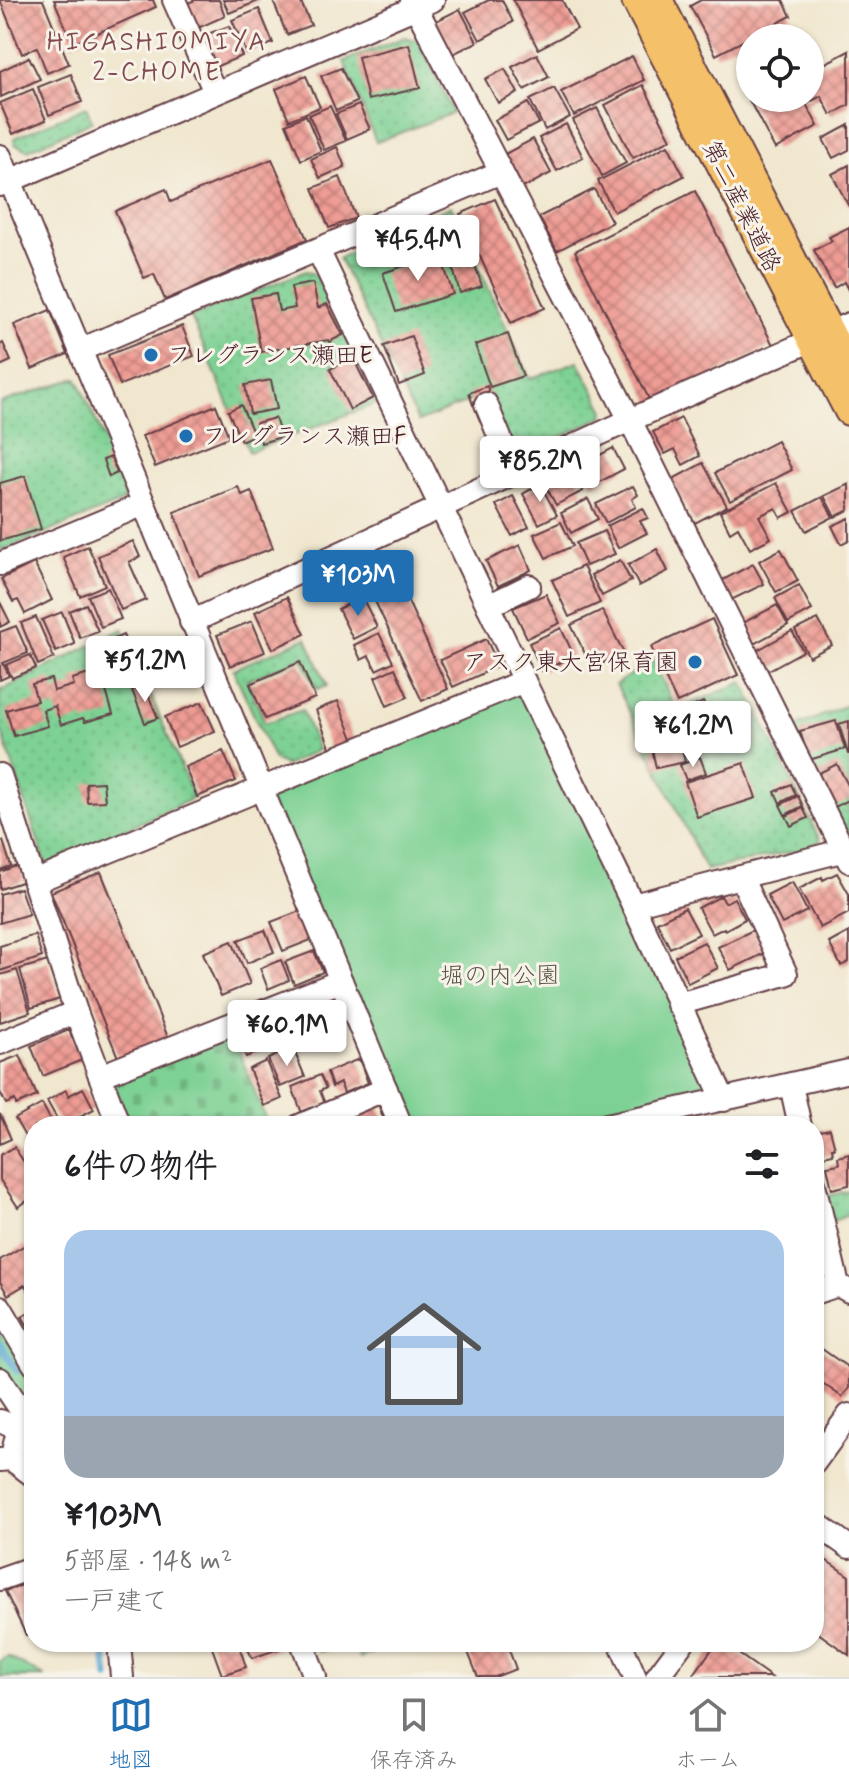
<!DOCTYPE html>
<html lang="ja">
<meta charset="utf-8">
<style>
:root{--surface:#fff;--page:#f6f6f6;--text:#202124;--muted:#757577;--line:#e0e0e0;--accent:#1f6fb2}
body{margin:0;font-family:Mynerve,"Klee One",sans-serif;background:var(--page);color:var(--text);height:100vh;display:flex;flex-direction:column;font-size:30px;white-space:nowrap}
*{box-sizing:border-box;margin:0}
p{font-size:26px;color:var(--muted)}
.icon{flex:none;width:44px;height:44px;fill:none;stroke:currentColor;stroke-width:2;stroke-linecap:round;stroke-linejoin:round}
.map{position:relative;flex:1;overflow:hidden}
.details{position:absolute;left:24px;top:1116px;width:800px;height:536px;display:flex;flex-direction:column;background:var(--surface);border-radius:32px;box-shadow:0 2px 6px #0004}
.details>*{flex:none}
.buttons{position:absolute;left:736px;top:24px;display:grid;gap:16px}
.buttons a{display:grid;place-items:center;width:88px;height:88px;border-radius:50%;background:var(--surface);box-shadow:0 2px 6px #0004;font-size:40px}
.price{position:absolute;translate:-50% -68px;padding:0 18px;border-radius:8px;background:#fff;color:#222;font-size:26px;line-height:52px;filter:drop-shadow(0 2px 4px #0008)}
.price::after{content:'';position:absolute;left:50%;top:48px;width:24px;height:18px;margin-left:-12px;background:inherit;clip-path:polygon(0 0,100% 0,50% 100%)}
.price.on{background:var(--accent);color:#fff}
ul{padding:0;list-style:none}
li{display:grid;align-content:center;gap:16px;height:424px;padding:0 40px}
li+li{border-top:2px solid var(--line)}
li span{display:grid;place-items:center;height:248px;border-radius:24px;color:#555}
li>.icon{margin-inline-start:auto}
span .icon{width:144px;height:144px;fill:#fffc;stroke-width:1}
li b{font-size:34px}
h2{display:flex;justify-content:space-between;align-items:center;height:96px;padding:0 40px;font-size:34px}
.tabs{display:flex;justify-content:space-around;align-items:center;height:112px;border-top:2px solid var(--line);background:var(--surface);font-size:22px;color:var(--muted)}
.tabs a{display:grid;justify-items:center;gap:4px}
.tabs .on{color:var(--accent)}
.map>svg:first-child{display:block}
.grass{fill:url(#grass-dots);stroke:#647860;stroke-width:2}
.cemetery{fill:url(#cemetery-stones);stroke:#647860;stroke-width:2}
.park{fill:#7ed194;stroke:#647860;stroke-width:2}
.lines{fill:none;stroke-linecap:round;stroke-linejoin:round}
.stream{stroke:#5ea9d7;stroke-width:7}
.building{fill:url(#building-cross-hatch)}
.minor-casing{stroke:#633d44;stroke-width:26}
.major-casing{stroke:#633d44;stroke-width:32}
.minor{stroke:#fff;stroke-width:22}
.major{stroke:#f4c16a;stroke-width:28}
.poi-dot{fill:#1f6fb2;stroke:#f7f3e8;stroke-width:3}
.labels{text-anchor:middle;stroke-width:6;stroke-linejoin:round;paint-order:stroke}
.street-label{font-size:24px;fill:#4a1f2b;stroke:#f7f3e8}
.poi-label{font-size:24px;fill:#4a1f2b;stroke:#f7f3e8;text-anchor:start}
.park-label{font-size:24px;fill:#5a544a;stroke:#f7f3e8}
.neighbourhood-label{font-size:26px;letter-spacing:2px;fill:#834b50;stroke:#f7f3e8}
</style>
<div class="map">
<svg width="849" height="1677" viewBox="0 0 849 1677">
<defs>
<pattern id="grass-dots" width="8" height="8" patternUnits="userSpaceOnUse" patternTransform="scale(2)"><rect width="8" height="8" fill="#7ed194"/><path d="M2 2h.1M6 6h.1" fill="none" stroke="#6eb380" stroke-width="1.8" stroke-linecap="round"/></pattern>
<pattern id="cemetery-stones" width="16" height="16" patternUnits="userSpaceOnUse" patternTransform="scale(2)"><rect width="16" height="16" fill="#7ed194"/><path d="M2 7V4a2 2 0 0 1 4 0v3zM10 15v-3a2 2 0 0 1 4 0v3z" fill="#6eb380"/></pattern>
<pattern id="building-cross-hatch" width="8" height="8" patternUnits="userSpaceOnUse" patternTransform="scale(2)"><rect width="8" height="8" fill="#ee9c94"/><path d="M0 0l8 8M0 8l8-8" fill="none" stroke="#c37f79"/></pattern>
</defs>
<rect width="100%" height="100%" fill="#f7f3e8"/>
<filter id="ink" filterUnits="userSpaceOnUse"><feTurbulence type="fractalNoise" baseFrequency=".0125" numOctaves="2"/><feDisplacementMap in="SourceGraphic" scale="16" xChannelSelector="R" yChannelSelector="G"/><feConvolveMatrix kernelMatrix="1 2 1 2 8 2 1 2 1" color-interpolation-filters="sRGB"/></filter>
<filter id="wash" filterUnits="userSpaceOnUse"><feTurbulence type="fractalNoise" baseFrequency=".006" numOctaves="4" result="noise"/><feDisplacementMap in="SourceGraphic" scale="32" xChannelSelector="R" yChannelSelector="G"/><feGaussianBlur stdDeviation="1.8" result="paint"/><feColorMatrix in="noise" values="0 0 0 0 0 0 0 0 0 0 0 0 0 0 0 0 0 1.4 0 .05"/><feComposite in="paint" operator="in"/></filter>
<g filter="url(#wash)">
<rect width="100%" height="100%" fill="#f1e7cf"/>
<g class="grass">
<polygon points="405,37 419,41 453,113 376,142 344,61"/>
<polygon points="86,107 92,121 28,150 15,144 14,138"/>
<polygon points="451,206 530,379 578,361 605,411 602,417 516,459 484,395 418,422 339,258"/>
<polygon points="306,271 316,275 378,403 249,452 191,317"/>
<polygon points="77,378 127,491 122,502 0,551 0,403"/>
<polygon points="123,629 194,798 46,865 0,726 0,691"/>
<polygon points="307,638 327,686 316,689 302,658 247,680 265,723 302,710 318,750 285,766 274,760 233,669"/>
<polygon points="653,660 676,710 743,682 820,840 813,847 706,870 616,684"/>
<polygon points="849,704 849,832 843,829 793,728"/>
<polygon points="849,1191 849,1215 833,1221 826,1196"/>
<polygon points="315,1642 400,1642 360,1658 353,1643 319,1652"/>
</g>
<polygon class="cemetery" points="232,1034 268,1125 132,1126 125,1115 114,1083"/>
<g class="park">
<polygon points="524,681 724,1100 603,1126 401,1126 261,789"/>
<polygon points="0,1307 34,1364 34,1406 23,1413 0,1380"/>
<polygon points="8,1657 45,1677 0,1677 0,1661"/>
</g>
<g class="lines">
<g class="stream">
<polyline points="0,1344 17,1371"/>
<polyline points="30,1392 34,1398"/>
<polyline points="104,1642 108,1677"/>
</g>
</g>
<g id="blocks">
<g class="building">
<polygon points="0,0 43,0 69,64 47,73 37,47 22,54"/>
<polygon points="54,0 153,0 156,7 73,44"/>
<polygon points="195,0 219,0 225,16 198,28 188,3"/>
<polygon points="223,0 261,0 229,13"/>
<polygon points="276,0 300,0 311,25 287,35 273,1"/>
<polygon points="489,0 502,0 513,22 480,40 465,12"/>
<polygon points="513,0 562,0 577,29 538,49"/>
<polygon points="701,0 783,0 791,16 716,55 690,6"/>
<polygon points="259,9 273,43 247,54 232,20"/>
<polygon points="460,9 477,42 451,55 434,22"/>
<polygon points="229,26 242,56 215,67 202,36"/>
<polygon points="409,44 420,88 368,100 358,57"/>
<polygon points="849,51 849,105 831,115 821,96 806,104 818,126 775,149 749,100 752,98 810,98 810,88 813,87 810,81 810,71"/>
<polygon points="537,54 549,77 524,90 512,67"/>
<polygon points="632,56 644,80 574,116 561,92"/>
<polygon points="29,57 40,79 1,97 0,71"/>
<polygon points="341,68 357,102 336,111 321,76"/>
<polygon points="505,69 518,93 498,103 485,79"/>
<polygon points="71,74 82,102 49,115 38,87"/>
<polygon points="306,76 320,107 289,120 276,89"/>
<polygon points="643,85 671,139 633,158 605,105"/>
<polygon points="554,88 570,117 545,130 530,100"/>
<polygon points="33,89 46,120 13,134 0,103"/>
<polygon points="528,103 539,123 506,140 495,120"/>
<polygon points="359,105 370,129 347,139 336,114"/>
<polygon points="330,106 346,141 324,150 309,115"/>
<polygon points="597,108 626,163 602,176 573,120"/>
<polygon points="306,115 321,151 301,160 286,124"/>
<polygon points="566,124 583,157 557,171 539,138"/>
<polygon points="849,125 849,150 833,158 823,139"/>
<polygon points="533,139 551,173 523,188 505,154"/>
<polygon points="668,145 684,176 614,212 598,181"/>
<polygon points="337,147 345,167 320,178 311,159"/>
<polygon points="272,159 307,239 165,300 154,274 144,278 115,211 166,189 171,202"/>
<polygon points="849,165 849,207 832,174"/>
<polygon points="340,177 356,218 329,228 313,188"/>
<polygon points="594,189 612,222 557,251 539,217"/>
<polygon points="695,191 773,345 652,405 575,251"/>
<polygon points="495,199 545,308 511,323 460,214"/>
<polygon points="849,227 849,292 844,282 834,288 814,250 832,241 829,237"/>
<polygon points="463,241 471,259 454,265 447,248"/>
<polygon points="440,254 453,294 396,312 383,273"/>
<polygon points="474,262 482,286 460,293 453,269"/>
<polygon points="313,283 318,308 327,304 343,335 329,342 328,340 261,352 251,298 276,294 279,311 295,308 291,287"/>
<polygon points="50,310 68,354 32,369 14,325"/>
<polygon points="182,326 194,356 120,385 108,355"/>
<polygon points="508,334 523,376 490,387 475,345"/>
<polygon points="411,336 425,375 399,385 384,346"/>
<polygon points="3,343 11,361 0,366 0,345"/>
<polygon points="353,358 373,398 350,410 330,369"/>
<polygon points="271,380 277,409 250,414 245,385"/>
<polygon points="487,386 491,398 473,405 469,393"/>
<polygon points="216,405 229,437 155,467 142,436"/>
<polygon points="241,405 254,435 241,441 228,411"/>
<polygon points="275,418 281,437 261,443 256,423"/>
<polygon points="681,418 700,456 683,465 675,449 665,454 653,432"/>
<polygon points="777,441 792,470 730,501 715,473"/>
<polygon points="613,448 624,469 594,485 583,464"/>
<polygon points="111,457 117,473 109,477 103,460"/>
<polygon points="703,463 727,506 695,523 671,480"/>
<polygon points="573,470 583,491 556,505 545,485"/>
<polygon points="25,476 41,529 0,541 0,483"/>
<polygon points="776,483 792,512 781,518 776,508 759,516 771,538 750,549 738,527 730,532 720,512"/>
<polygon points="540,484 557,515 539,524 523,494"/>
<polygon points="849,484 849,510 835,517 824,496"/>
<polygon points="633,486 638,495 632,499 636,507 606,523 596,504"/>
<polygon points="238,487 242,495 251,491 273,548 199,576 174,512"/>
<polygon points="513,496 529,527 512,536 496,505"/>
<polygon points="822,497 833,517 806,531 795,511"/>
<polygon points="588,499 598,519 571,533 561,513"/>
<polygon points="643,508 648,518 640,521 647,533 618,548 607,526"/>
<polygon points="849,518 849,540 841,544 832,526"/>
<polygon points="561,522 573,546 546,558 534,534"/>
<polygon points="604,531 615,554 586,566 576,543"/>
<polygon points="133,541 140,557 129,562 146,600 121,610 98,556"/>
<polygon points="520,545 531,570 498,586 486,561"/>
<polygon points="88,546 105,585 80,596 63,557"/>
<polygon points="657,549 668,571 639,586 628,565"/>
<polygon points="781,549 798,581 776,592 759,561"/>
<polygon points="620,560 631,581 602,596 591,575"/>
<polygon points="34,563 52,600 25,614 18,600 13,602 1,579"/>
<polygon points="753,564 764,584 729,601 719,582"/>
<polygon points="583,566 600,603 569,617 552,580"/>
<polygon points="799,585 812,610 788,623 775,598"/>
<polygon points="401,586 448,689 422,701 374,599"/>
<polygon points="108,588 121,619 101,627 88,596"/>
<polygon points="546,594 560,623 527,638 513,608"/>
<polygon points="287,597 305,634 273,649 255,612"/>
<polygon points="362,597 377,627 353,639 338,609"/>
<polygon points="0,602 10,622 0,627"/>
<polygon points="86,604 98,631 80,638 69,611"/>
<polygon points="777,605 788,625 750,646 739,625"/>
<polygon points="602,610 624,653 592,668 571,625"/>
<polygon points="62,612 75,644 56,652 42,620"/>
<polygon points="36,617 54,658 38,665 21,623"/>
<polygon points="712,619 738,675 677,703 651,647"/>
<polygon points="818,619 832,645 809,657 795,630"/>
<polygon points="252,621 265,652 230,666 217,635"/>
<polygon points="16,626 28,653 3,663 9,676 0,680 0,632"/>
<polygon points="561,628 574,656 542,671 529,643"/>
<polygon points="792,631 803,651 767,671 756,651"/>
<polygon points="379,633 393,662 376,670 369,656 361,660 354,645"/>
<polygon points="123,635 130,651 110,660 103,644"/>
<polygon points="486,639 499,666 453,687 440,660"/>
<polygon points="30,655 36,668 12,678 6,665"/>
<polygon points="300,662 315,698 265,719 250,684"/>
<polygon points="395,668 408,697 387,706 375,677"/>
<polygon points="100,671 113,714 85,722 83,718 61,725 55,706 43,710 48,726 14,736 6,710 37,701 32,684 51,679 54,691 74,685 72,679"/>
<polygon points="144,685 158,718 145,723 132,690"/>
<polygon points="338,701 354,741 331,750 316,710"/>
<polygon points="202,702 215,731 177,747 165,717"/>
<polygon points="703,702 712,722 688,733 679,713"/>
<polygon points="836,721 845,749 809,760 800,731"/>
<polygon points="849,721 849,754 848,754 839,724"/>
<polygon points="677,724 685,762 656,768 648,730"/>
<polygon points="223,751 236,781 197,797 185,767"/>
<polygon points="700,757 706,773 686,780 680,765"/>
<polygon points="744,763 756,798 697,817 685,782"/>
<polygon points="837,764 849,787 849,800 833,808 817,774"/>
<polygon points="103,782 105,801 87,802 86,783"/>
<polygon points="791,784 796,795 780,803 775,792"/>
<polygon points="798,796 803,806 785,815 780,805"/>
<polygon points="803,808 808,818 791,826 786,816"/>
<polygon points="3,841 11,866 0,870 0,842"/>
<polygon points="19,865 24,881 0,889 0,872"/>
<polygon points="101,872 169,1040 119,1060 51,892"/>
<polygon points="837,873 849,894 849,913 820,928 799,889 822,877 823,880"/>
<polygon points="792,882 807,911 782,924 767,895"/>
<polygon points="20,888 29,914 0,923 0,894"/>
<polygon points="721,896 725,903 734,898 745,919 725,930 724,928 712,934 698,908"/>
<polygon points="685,908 699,934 670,948 657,922"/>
<polygon points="300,911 311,940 283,951 271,922"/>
<polygon points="265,930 274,952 247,963 238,940"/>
<polygon points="753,930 765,953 730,970 718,947"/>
<polygon points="849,932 849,962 841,966 829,943"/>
<polygon points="35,935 42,957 0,971 0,946"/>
<polygon points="232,941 250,984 221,996 203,953"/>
<polygon points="704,942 718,968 688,983 675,956"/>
<polygon points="314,951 323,972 294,984 285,962"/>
<polygon points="281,960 289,980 268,989 260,968"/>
<polygon points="48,961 60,999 31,1008 20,969"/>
<polygon points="17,970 30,1012 0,1022 0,975"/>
<polygon points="326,995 338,1023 305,1037 292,1009"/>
<polygon points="284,1015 294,1038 246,1057 236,1034"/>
<polygon points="69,1030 82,1060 43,1076 31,1046"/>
<polygon points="293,1048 305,1077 280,1087 268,1059"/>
<polygon points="20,1055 37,1096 16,1105 15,1100 6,1104 0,1092 0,1063"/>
<polygon points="359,1059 368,1083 344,1093 340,1083 332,1087 327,1072"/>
<polygon points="266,1061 282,1099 264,1106 249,1069"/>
<polygon points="320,1075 326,1088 320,1091 325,1104 302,1113 292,1087"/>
<polygon points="83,1088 94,1109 61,1126 47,1101 66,1090 68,1096"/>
<polygon points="42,1104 54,1126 34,1126 34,1145 31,1147 15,1119"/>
<polygon points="378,1104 386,1125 339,1126 337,1121"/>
<polygon points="0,1114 11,1139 0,1144"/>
<polygon points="830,1129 835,1148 832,1148 833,1154 818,1157 814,1132"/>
<polygon points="14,1147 34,1177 34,1196 18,1207 0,1180 0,1155"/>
<polygon points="849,1154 849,1185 832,1189 827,1166 839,1164 838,1157"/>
<polygon points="25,1245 34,1259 34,1289 29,1292 25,1285 8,1295 0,1282 0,1260"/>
<polygon points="814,1246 821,1274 814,1275"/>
<polygon points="34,1309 34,1336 22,1316"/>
<polygon points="822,1349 849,1368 849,1388 842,1397 814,1377 814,1359"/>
<polygon points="814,1552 849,1576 849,1655 814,1630"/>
<polygon points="34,1581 34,1633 26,1635 5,1591"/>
<polygon points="210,1642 238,1642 246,1667 222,1675"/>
<polygon points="245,1642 286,1642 288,1646 252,1658"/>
<polygon points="464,1642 506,1642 516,1669 495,1677 478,1677"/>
<polygon points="717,1642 722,1642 771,1677 692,1677"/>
</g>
</g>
</g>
<g filter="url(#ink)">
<use href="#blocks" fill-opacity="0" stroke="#633d44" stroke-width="2"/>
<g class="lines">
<defs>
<g id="minor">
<polyline points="174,0 215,92"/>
<polyline points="412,0 630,420 849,861"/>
<polyline points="0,156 401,1126"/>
<polyline points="0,185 433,0"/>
<polyline points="318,250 524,681 633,905 724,1100"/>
<polyline points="80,350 501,172"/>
<polyline points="486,404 515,474"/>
<polyline points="0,564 144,504"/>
<polyline points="488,606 529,586"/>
<polyline points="191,622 630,420 849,324"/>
<polyline points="0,775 76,1012 119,1126"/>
<polyline points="34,882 524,681"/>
<polyline points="633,905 849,849"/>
<polyline points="678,1004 786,974 741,877"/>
<polyline points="0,1043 76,1012"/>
<polyline points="100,1076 341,981"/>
<polyline points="791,1085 800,1126"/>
<polyline points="299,1126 386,1089"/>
<polyline points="603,1126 849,1071"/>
<polyline points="814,1184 838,1285"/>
<polyline points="814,1293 838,1285 849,1291"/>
<polyline points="0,1307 34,1364"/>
<polyline points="0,1379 23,1413 11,1459"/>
<polyline points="0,1421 19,1429"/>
<polyline points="0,1460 11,1459 34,1476"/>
<polyline points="814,1463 849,1415"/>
<polyline points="814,1522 849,1547"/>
<polyline points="0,1579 34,1567"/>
<polyline points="119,1642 122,1677"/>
<polyline points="302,1642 315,1677"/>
<polyline points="620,1642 635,1677"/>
<polyline points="657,1677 683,1642"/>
</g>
<g id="major">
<polyline points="636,0 849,411"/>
<polyline points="658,0 849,370"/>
</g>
</defs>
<use href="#minor" class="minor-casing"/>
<use href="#major" class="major-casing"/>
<use href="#minor" class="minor"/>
<use href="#major" class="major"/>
</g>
</g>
<g class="poi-dot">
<circle cx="151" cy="355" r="8"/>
<circle cx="186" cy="436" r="8"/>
<circle cx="695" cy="662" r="8"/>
</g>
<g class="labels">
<g class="street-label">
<text transform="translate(742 206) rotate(63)" y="8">第二産業道路</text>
</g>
<g class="poi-label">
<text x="167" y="363">フレグランス瀬田E</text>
<text x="202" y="444">フレグランス瀬田F</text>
<text x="679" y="670" text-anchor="end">アスク東大宮保育園</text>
</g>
<g class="park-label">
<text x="500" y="983">堀の内公園</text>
</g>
<g class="neighbourhood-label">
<text x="157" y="50">HIGASHIOMIYA<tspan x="157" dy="30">2-CHOME</tspan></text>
</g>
</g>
</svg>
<div class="buttons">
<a><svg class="icon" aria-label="locate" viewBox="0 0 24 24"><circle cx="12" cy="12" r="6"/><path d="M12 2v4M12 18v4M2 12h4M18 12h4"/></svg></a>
</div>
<b class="price" style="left:418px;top:283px">¥45.4M</b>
<b class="price" style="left:540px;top:504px">¥85.2M</b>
<b class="price on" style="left:358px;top:618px">¥103M</b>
<b class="price" style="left:145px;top:704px">¥51.2M</b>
<b class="price" style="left:693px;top:769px">¥61.2M</b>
<b class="price" style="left:287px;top:1068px">¥60.1M</b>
<section class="details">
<h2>6件の物件<svg class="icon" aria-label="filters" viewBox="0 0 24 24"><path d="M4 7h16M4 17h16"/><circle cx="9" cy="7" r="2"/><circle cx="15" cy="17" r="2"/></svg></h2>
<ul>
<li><span style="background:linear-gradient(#a9c7e8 75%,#9aa5b1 0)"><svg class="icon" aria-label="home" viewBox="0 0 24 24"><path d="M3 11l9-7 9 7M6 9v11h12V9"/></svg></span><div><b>¥103M</b><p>5部屋 · 148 m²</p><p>一戸建て</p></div></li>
</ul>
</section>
</div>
<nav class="tabs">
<a class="on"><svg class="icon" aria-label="map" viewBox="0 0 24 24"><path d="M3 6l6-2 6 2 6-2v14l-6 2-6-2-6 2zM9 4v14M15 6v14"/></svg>地図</a>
<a><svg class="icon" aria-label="saved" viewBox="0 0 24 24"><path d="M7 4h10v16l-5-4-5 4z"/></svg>保存済み</a>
<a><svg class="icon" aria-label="home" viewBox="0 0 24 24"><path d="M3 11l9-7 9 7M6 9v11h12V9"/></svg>ホーム</a>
</nav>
